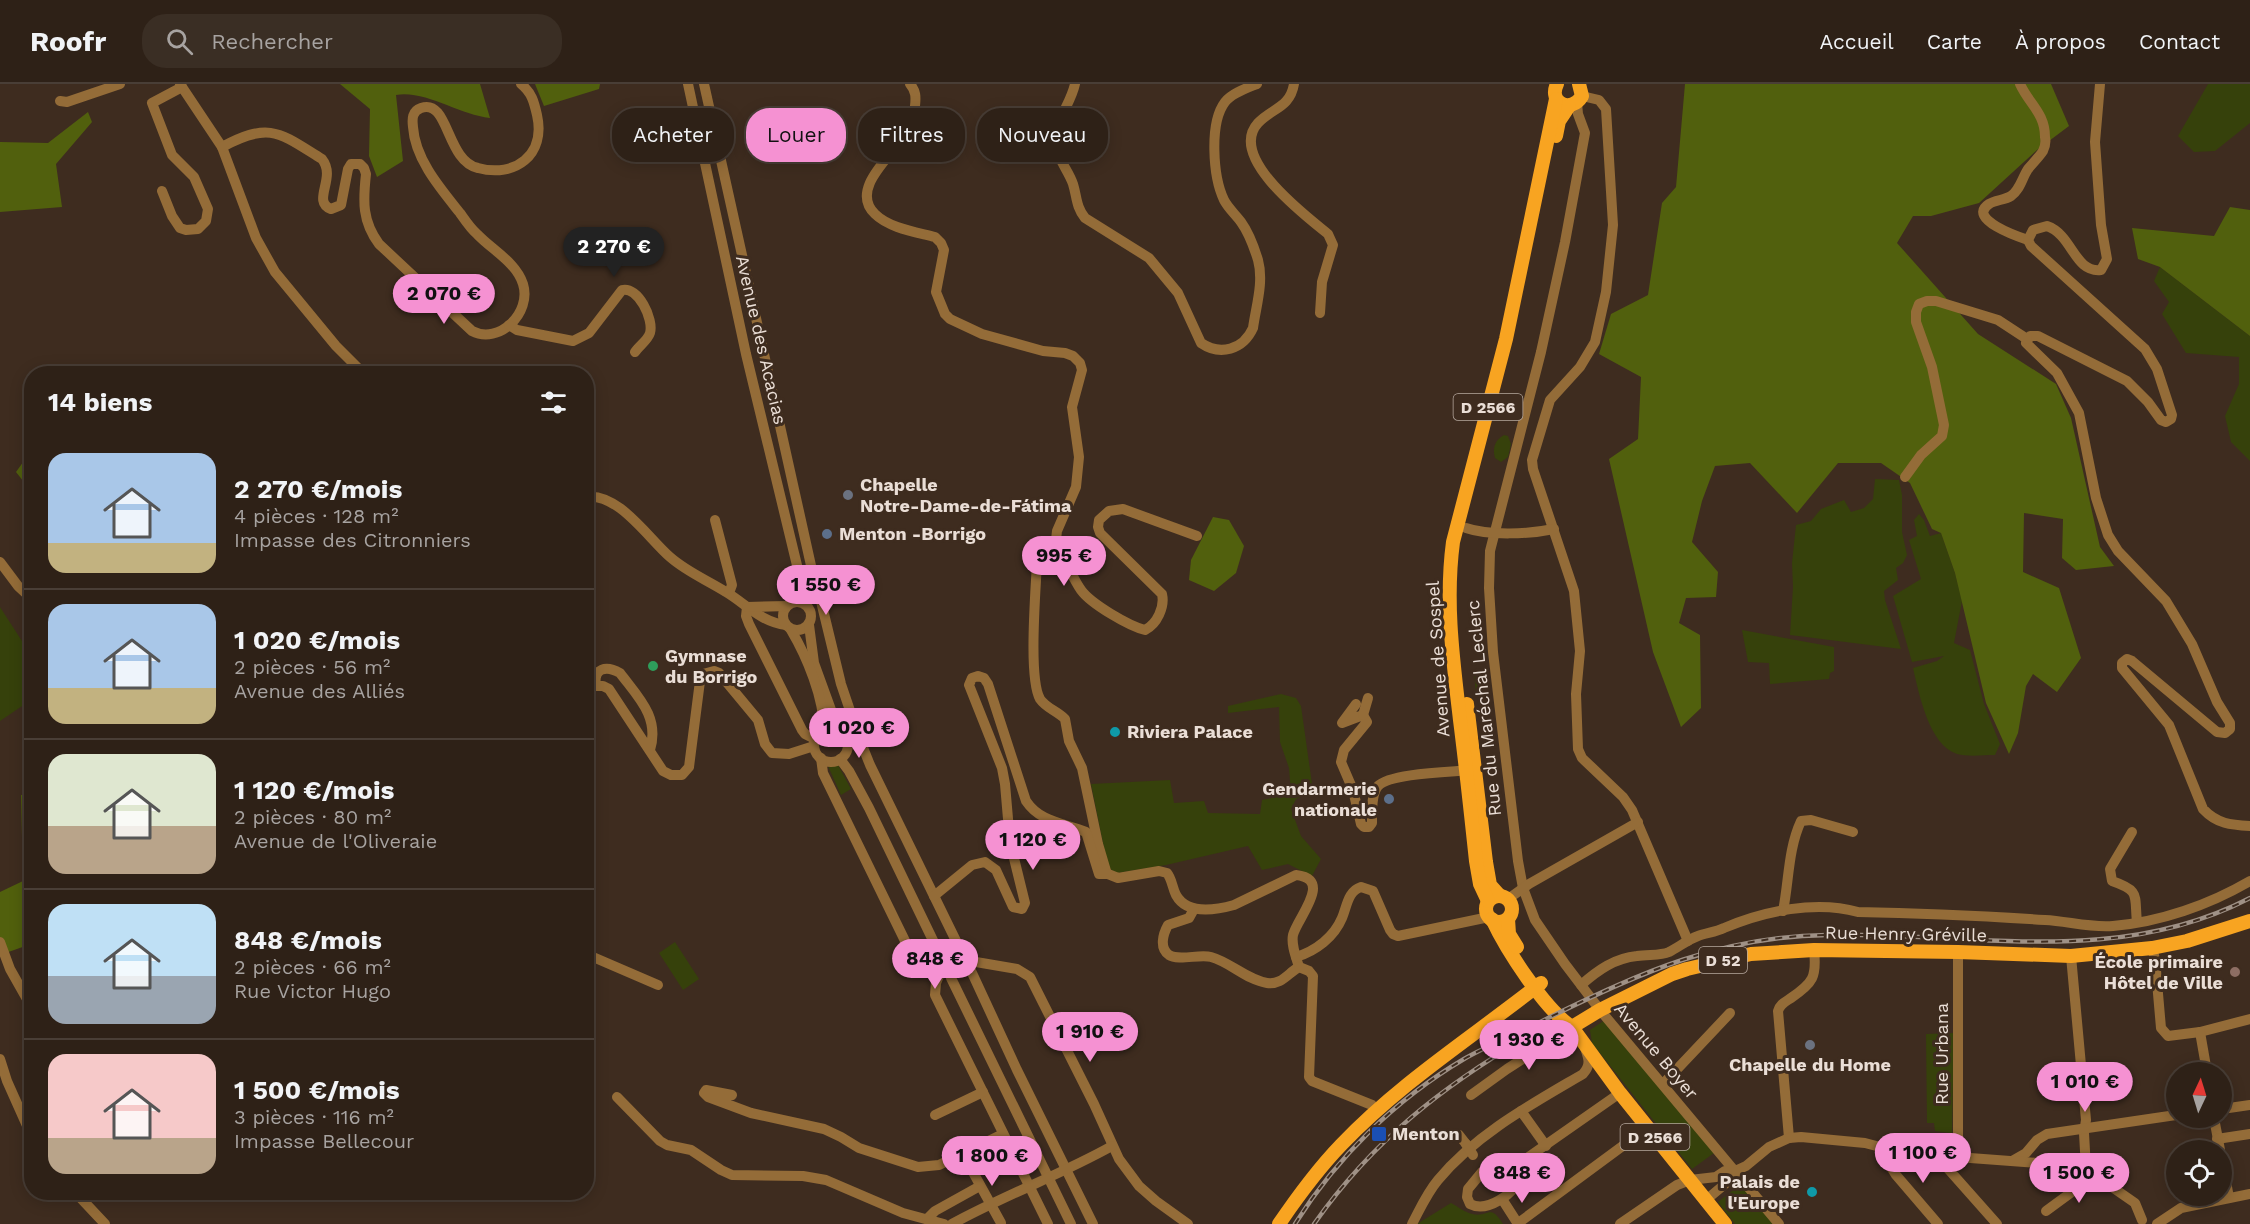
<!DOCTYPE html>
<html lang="fr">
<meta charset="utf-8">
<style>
:root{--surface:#2e2117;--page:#3a2e24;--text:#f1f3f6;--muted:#a7a3a1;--line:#493e36;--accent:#f591d2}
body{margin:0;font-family:"Work Sans",sans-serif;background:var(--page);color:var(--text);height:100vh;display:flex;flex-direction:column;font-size:22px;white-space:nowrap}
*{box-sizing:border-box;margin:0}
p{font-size:20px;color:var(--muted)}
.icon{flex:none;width:33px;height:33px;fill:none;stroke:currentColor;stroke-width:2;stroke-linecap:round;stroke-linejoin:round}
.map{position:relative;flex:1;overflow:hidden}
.details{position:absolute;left:24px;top:282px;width:570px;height:834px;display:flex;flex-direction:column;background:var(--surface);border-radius:24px;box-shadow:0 3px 15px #0003,0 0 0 2px var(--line)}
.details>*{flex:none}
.guide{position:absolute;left:612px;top:24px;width:570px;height:54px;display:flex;gap:12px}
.needle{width:39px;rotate:4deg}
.fabs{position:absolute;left:2166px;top:978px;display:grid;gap:12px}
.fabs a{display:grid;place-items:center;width:66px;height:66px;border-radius:50%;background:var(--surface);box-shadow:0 3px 15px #0003,0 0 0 2px var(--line);font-size:30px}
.price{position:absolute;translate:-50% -51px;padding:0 14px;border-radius:21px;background:var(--accent);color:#111;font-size:20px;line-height:39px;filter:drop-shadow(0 2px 3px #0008)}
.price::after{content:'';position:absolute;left:50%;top:36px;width:18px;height:14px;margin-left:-9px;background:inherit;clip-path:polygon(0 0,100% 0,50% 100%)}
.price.current{background:#222;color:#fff}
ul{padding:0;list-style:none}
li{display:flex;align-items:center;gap:18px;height:150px;padding:0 24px}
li+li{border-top:2px solid var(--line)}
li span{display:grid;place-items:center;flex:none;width:168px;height:120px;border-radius:18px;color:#555}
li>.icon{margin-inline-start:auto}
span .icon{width:72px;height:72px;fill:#fffc;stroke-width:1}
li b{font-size:26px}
h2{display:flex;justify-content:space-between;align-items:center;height:72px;padding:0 24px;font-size:26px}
.chip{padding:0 21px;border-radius:24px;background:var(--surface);box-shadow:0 3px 15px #0003,0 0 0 2px var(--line);font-size:21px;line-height:54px}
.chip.current{background:var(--accent);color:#111}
header{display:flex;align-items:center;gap:36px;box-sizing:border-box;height:84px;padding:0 30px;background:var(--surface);border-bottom:2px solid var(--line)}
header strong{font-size:28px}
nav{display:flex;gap:33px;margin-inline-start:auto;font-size:21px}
.search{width:420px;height:54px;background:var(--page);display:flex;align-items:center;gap:15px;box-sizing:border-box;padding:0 21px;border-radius:24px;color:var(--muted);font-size:22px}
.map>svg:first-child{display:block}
.green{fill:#36410b}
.forest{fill:#51600d}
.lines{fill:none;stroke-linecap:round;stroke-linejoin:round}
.minor{stroke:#946c38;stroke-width:10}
.major{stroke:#f8a421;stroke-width:14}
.rail-casing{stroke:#9f9186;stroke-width:4.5}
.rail{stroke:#3e2c1f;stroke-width:2;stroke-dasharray:7;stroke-linecap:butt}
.minor-bridge{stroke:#946c38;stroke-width:10}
.worship-dot{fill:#6b7280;stroke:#3e2c1f;stroke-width:2}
.service-dot{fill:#5c6f8a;stroke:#3e2c1f;stroke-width:2}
.leisure-dot{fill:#2e9e5b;stroke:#3e2c1f;stroke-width:2}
.culture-dot{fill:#0f9aa8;stroke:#3e2c1f;stroke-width:2}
.education-dot{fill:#8d6e63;stroke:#3e2c1f;stroke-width:2}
.transit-dot{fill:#1a4fb4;stroke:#3e2c1f;stroke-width:2}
.labels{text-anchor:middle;stroke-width:6;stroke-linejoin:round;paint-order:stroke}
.shield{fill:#3e2c1f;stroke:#b6a99f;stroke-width:1.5}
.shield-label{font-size:16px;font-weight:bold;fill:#eaded6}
.street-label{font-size:18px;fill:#eaded6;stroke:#3e2c1f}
.poi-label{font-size:18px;font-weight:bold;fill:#eaded6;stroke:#3e2c1f;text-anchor:start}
</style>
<header>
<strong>Roofr</strong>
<div class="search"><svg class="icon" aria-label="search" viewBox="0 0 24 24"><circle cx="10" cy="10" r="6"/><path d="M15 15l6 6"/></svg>Rechercher</div>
<nav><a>Accueil</a><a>Carte</a><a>À propos</a><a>Contact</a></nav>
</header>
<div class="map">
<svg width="2250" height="1140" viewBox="0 0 2250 1140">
<rect width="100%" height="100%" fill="#3e2c1f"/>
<g class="green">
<polygon points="2208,0 2250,0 2250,39 2215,67 2194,68 2178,52"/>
<polygon points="2160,183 2250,252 2250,377 2231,358 2225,332 2239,300 2239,273 2186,269 2162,230 2169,218 2154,197"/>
<path d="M1504,351L1508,352L1511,360L1508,373L1501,378L1495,374C1492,364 1495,356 1504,351Z"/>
<polygon points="1875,395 1899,396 1902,411 1902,448 1907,471 1903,479 1896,484 1898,496 1884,507 1885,516 1901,565 1790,551 1793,503 1792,479 1796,441 1811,437 1821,425 1844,416 1851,428 1864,424 1873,415"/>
<path d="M1919,430L1924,436L1930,452L1941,449L1955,489L1962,517L1954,559L1970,566L1984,620L2000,660L1995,671C1984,671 1968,673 1957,670C1929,661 1919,610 1913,584L1937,577L1944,572L1912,578L1893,512L1921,495L1909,456L1917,452L1914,436Z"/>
<polygon points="0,523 31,571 31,616 0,637"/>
<polygon points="1742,546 1834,563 1834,587 1830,589 1829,595 1770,600 1769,579 1748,578"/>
<polygon points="1476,585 1482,585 1484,587 1486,608 1484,610 1476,609 1474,588"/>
<polygon points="1281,610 1296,614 1301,622 1313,707 1296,715 1291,725 1301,752 1321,775 1312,792 1288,780 1262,786 1248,762 1166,781 1117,789 1108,784 1091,700 1170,696 1174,719 1204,717 1208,729 1260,730 1262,716 1291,710 1289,684 1280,658 1279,623 1228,629 1228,622"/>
<polygon points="838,681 851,705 841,711 828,682"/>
<polygon points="675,858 699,895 683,906 659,869"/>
<polygon points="1605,936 1714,1069 1692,1085 1592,959 1590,946"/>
<polygon points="1954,949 1952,1049 1935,1047 1934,1039 1927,1039 1926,950"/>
<polygon points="1741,1100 1774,1140 1735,1140 1718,1118"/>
<path d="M1451,1119C1457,1122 1463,1127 1469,1129C1488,1136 1489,1117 1503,1140H1417Z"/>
</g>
<g class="forest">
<path d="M340,0H480L490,34C459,31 426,6 396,11L403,77L377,93L369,72L370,25Z"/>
<polygon points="535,0 600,0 599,5 544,22"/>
<polygon points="1685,0 2051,0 2069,42 2037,66 1979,119 1931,132 1913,132 1897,159 1978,250 2056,300 2071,334 2100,463 2114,482 2076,486 2062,474 2063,435 2024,429 2023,488 2059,504 2081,574 2057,608 2033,590 2026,602 2018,649 2009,670 1986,619 1955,489 1941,449 1932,445 1910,399 1881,379 1838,379 1797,429 1750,379 1715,382 1702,417 1692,458 1718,488 1716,513 1686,514 1679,539 1700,551 1701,624 1681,643 1653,568 1609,375 1638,355 1641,293 1599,270 1611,230 1648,211 1662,119 1676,103"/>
<polygon points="88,28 92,38 56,80 62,123 0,128 0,58 48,59"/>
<polygon points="2230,123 2250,126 2250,252 2160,183 2138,175 2132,144 2214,152"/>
<polygon points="31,367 32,367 31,407 16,388"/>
<polygon points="1213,433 1229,436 1244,462 1236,489 1214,507 1189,496 1191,476"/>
<polygon points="31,710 31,860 0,871 0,808 23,797 21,711"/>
</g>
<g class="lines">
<g class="minor">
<polyline points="180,0 222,63 256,154 275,188 336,262 364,290"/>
<polyline points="688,0 746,270 802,502 797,518"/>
<polyline points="704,0 816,504 819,509 841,600 860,656 870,681 959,863 952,875"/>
<path d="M910,0C916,7 916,13 915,22C914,31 909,44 904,52C892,72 849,105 875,130C889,144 916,148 935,153L941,159L944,166L936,208L945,230L950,235L982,250L1043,267L1065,269L1073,272L1080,279L1082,286L1072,323L1079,373L1076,403L1057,447L1055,464"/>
<path d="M1075,0C1070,23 1051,40 1057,66C1060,78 1069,88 1073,100C1077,113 1076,123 1085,134L1149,174L1178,209L1201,259C1220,272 1243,266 1253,244C1256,222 1264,198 1258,176C1254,163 1249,149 1241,138C1236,131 1228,124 1224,116C1213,93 1209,39 1225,18C1232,9 1247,4 1257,0"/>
<path d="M1294,0C1290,24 1272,24 1258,39C1227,73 1306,132 1328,150L1333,161L1322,198L1320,229"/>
<path d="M2020,0C2029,20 2045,29 2045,53C2046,58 2045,63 2043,67C2039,73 2033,79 2028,85C2022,94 2020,106 2011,112C2005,116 1995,116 1989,120C1966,135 2019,153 2028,156"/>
<path d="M2100,0L2095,58L2101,141L2107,175L2101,186C2074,189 2073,151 2047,142L2033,146L2028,156L2031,162L2145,265L2157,285L2172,331L2171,335L2166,338L2161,336L2148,318L2127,297L2038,252H2030L2026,259L2057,289L2079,329L2096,414L2108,451L2118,467L2166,517L2192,560L2217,618L2230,639V645L2225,649L2217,648L2132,577L2127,575L2122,579V584L2169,641L2203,725C2217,740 2231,741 2250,742"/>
<polyline points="1582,12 1599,16 1606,25 1613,141 1606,208 1595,258 1580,283 1550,316 1532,376 1533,385 1574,507 1580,567 1576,610 1578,665 1582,674 1623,713 1632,726 1688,857"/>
<polyline points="60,17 67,18 120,0"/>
<polyline points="1577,19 1578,30 1585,49 1565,158 1541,268 1490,467 1489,504 1493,568 1518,777 1523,804 1535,836 1565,880 1600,926 1779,1140"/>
<path d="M222,63C270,37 280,49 322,75C337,94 311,117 331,125L341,121L348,85L351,80H360L364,84L366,90C363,117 362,137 379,160L472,247C499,261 532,229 523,200C516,178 492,166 477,150C470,144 465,136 460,129C440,104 415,75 413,43C412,35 412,27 421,24C449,14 446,77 478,84C515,94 546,71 537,31C534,18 532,9 521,0"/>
<polyline points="162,107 172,132 180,144 186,146 198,145 206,137 208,125 194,93 172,71 152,19 182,3"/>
<path d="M509,241L517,246L573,257L589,249L622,206C638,202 654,235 650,249C648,256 639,262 635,268"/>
<polyline points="1905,393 1921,371 1942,352 1944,341 1932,283 1916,238 1916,228 1919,220 1927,217 1936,217 1998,236 2027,255"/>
<path d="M586,413C618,408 648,454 670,473C687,488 707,496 726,508C746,520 761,538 786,541"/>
<polyline points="715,436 732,501 729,509"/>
<path d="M1466,444C1489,452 1530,450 1554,445"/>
<polyline points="0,478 18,502 32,515"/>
<circle cx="797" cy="532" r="14"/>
<polyline points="747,523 746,532 749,540 802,646 805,650 815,655"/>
<polyline points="747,523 787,522"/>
<polyline points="809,541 814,579 838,645"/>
<path d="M791,546C807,573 824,614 824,646"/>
<path d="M1356,620L1342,639L1363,631L1367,638L1344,666L1341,678L1353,706L1361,740L1364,743H1369L1372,739C1372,728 1371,710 1378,702C1390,689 1453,688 1471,686"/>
<polyline points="1363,631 1368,614"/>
<circle cx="831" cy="661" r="17"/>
<path d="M650,666C660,633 638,613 620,589C606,581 593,584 596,602H603L609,605L663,687L671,691H682L689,683L700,597L703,590L714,587L719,589L758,636L765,660L772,669L789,670L814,662"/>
<path d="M821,674L823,689L908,863C915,875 920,890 937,889"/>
<polyline points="840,675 849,687 869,724 942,875"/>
<path d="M2132,748L2110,785L2112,797C2141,807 2134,811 2137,838"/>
<path d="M1106,787L1098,760L1082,684L1069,657L1065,635C1057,627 1046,624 1040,615C1028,594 1036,504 1037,477L1043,468L1055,464L1061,468C1068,481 1073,495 1081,506C1091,520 1129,542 1145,546C1157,540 1165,523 1162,510L1100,449L1098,443L1099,436L1109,427L1123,425L1197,452"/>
<path d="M934,812L972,781L985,778L996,786L1013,823L1022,825L1025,819L1010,758L1005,700L1002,684L969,601L972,594L978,592L984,594L988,600L1026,717C1040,738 1063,739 1086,748L1099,790H1108L1118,794L1159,787L1167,789C1172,795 1172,803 1176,811C1187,831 1216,826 1234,821L1296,791C1334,795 1297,834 1293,851C1291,861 1296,873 1299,883"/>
<polyline points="1508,815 1529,800 1638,738"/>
<path d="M1194,825L1189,834L1168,841C1163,850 1159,864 1169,871C1178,877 1200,870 1211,873C1230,878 1247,896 1267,899C1282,901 1288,889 1299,883"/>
<path d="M1783,827C1789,797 1788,765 1801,737L1811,736L1853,748"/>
<polyline points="0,858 10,885 32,924"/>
<polyline points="2152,864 2155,875 2161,944 2168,952 2200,948 2250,935"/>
<polyline points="586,870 658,901"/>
<polyline points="2071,872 2086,1036 2084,1049 2086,1085"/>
<path d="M1296,873C1316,867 1334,853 1342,834C1347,822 1348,807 1361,803L1373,807L1390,846L1393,850L1398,852L1489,833"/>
<polyline points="967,878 1017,986 1093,1140"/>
<polyline points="956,880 976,878 1017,885 1030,893 1094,1020 1119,1075 1139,1102 1156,1117 1188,1140"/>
<polyline points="1299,883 1309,887 1313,892 1309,993 1312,997 1372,1021 1378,1026"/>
<polyline points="939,892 936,899 935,911 1048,1140"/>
<polyline points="951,894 1071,1140"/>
<path d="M1581,901C1598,886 1615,874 1637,872C1648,870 1660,872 1669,868C1679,863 1687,856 1698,852C1706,849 1716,848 1724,844C1764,827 1816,816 1858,828C1920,829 1983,832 2045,836C2067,837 2090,844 2113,842C2160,838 2209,821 2250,797"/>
<polyline points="2200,948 2207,988"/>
<polyline points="0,975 7,997 32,1053"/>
<polyline points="1663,1000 1730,929"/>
<polyline points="732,1011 706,1006 704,1009 708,1013 751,1029 824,1045 841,1053 859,1064 918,1083 939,1081 1003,1050"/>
<polyline points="1471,1011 1507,985 1572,943"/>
<polyline points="617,1013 660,1057 667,1061 691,1066 721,1086 732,1091 803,1092 826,1096 903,1129 944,1140"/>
<polyline points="2222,1025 2250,1021"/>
<polyline points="1521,1027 1546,1062"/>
<polyline points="935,1031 983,1008"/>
<polyline points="2214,1034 2220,1066"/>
<polyline points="1459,1051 1466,1060"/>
<path d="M1789,1054L1778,927C1780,920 1785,918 1791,914C1813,899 1817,893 1814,866"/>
<polyline points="2217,1055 2250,1050"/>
<polyline points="1891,1066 1891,1083 1896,1091 1938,1140"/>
<polyline points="963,1070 1001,1139"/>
<polyline points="1941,1072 1942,1078 1997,1140"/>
<polyline points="1958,1073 1958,868"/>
<polyline points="2222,1075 2229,1114"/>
<polyline points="2012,1077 2026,1069 2037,1056 2047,1050 2176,1031"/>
<path d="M1511,1079L1519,1087L1520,1094C1514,1110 1487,1129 1470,1120L1467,1113L1468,1105L1482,1088L1498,1080L1527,1074L1620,1009"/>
<polyline points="75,1108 105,1140"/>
<polyline points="1502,1115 1518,1140"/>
<polyline points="1706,1116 1731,1095 1735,1087"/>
<polyline points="2046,1127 2095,1091"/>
<polyline points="927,1135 935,1127 980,1102"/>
<path d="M952,1140C1005,1111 1060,1091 1112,1062"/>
<path d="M1412,1140C1420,1125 1427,1109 1438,1096C1476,1050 1532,1020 1583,990C1591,981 1589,975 1585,964"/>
<polyline points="1517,1140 1647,1044"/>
<polyline points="1620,1140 1677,1101 1690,1096 1716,1093 1725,1087 1735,1087 1746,1082 1769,1063 1789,1054 1801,1053 1865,1059 1903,1069 2077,1082 2086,1085 2135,1119 2142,1136"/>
<polyline points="2157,1140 2181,1124 2250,1110"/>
</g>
<g class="major">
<path d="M1557,0C1548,19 1571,30 1582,12L1579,0"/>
<polyline points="1556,52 1559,37 1569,22"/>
<polyline points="1467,620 1486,778 1490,801 1499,811"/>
<circle cx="1499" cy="825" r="13"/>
<path d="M1488,817L1480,800L1476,777C1471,730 1466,683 1460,636C1453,576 1445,518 1453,458L1506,255L1556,15"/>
<path d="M1492,835C1506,865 1545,926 1572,943L1620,1009L1725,1140"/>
<polyline points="1508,835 1509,850 1517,863"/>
<polyline points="1572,943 1600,926 1672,890 1687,885 1751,870 1814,866 1958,868 2071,872 2152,864 2187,857 2250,837"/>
<path d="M1279,1140C1298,1112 1318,1085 1341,1061C1401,998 1474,952 1541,899"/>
</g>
<defs>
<g id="rail">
<path d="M1295,1140C1337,1073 1396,1015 1464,975C1492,959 1522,948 1550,933C1642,888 1722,852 1827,851C1972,848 2115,884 2250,814"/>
<path d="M1314,1140C1373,1056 1444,1001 1532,950"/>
</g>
</defs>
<use href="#rail" class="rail-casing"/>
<use href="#rail" class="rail"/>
<polyline class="minor-bridge" points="1466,1060 1473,1071"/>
</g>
<g class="worship-dot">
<circle cx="848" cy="411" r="6"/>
<circle cx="1810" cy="961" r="6"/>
</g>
<g class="service-dot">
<circle cx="827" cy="450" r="6"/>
<circle cx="1389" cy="715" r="6"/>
</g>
<circle class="leisure-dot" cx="653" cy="582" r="6"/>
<g class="culture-dot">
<circle cx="1115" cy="648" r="6"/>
<circle cx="1812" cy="1108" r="6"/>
</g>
<circle class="education-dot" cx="2235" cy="888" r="6"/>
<rect class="transit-dot" x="1371" y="1042" width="16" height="16" rx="3"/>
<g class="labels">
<g class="shield">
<rect x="1453.5" y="310" width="69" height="26" rx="4.5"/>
<rect x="1699" y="863" width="48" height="26" rx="4.5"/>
<rect x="1620.5" y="1040" width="69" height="26" rx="4.5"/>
</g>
<g class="shield-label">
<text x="1488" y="329">D 2566</text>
<text x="1723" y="882">D 52</text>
<text x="1655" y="1059">D 2566</text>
</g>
<g class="street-label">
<text transform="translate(761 256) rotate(77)" y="6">Avenue des Acacias</text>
<text transform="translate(1438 575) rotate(-94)" y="6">Avenue de Sospel</text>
<text transform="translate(1484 624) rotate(-96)" y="6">Rue du Maréchal Leclerc</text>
<text transform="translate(1906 850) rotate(1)" y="6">Rue Henry Gréville</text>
<text transform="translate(1656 967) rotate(50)" y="6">Avenue Boyer</text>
<text transform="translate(1942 970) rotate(-90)" y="6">Rue Urbana</text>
</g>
<g class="poi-label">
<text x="860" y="407">Chapelle<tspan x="860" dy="21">Notre-Dame-de-Fátima</tspan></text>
<text x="839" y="456">Menton -Borrigo</text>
<text x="665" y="578">Gymnase<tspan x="665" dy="21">du Borrigo</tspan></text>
<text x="1127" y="654">Riviera Palace</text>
<text x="1377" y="711" text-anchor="end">Gendarmerie<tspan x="1377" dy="21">nationale</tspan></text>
<text x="2223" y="884" text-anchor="end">École primaire<tspan x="2223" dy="21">Hôtel de Ville</tspan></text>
<text x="1810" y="987" text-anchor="middle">Chapelle du Home</text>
<text x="1392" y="1056">Menton</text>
<text x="1800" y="1104" text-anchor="end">Palais de<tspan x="1800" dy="21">l'Europe</tspan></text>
</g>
</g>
</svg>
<div class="fabs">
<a><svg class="needle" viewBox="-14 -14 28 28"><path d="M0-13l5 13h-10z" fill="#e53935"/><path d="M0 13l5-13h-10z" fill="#a7a3a1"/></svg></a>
<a><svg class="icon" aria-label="locate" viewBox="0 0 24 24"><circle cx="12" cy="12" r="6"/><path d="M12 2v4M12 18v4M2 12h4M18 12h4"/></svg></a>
</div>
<b class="price current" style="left:614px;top:194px">2 270 €</b>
<b class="price" style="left:444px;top:241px">2 070 €</b>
<b class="price" style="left:1064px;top:503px">995 €</b>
<b class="price" style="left:826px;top:532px">1 550 €</b>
<b class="price" style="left:859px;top:675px">1 020 €</b>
<b class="price" style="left:1033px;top:787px">1 120 €</b>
<b class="price" style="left:935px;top:906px">848 €</b>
<b class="price" style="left:1090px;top:979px">1 910 €</b>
<b class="price" style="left:1529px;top:987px">1 930 €</b>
<b class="price" style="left:2085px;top:1029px">1 010 €</b>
<b class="price" style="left:1923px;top:1100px">1 100 €</b>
<b class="price" style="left:992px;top:1103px">1 800 €</b>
<b class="price" style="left:1522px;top:1120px">848 €</b>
<b class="price" style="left:2079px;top:1120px">1 500 €</b>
<div class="guide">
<a class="chip">Acheter</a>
<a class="chip current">Louer</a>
<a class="chip">Filtres</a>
<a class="chip">Nouveau</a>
</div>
<section class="details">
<h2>14 biens<svg class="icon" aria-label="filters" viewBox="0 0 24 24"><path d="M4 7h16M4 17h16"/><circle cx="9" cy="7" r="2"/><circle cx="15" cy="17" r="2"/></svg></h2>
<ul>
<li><span style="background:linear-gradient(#a9c7e8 75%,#c2b280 0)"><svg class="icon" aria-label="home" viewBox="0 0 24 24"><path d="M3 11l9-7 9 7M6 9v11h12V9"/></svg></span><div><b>2 270 €/mois</b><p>4 pièces · 128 m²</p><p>Impasse des Citronniers</p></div></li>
<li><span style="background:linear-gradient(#a9c7e8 70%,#c2b280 0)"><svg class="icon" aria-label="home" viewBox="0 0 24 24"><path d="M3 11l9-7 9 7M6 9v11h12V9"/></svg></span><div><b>1 020 €/mois</b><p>2 pièces · 56 m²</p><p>Avenue des Alliés</p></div></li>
<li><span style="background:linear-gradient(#dfe7d0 60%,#b9a48a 0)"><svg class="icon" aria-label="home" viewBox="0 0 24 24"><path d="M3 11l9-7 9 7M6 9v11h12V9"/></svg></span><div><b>1 120 €/mois</b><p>2 pièces · 80 m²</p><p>Avenue de l'Oliveraie</p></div></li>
<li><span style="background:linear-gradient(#bfe0f5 60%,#9aa5b1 0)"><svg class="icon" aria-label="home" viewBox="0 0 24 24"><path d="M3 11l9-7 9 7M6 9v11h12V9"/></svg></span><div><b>848 €/mois</b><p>2 pièces · 66 m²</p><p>Rue Victor Hugo</p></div></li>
<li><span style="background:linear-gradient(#f6c9c9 70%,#b9a48a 0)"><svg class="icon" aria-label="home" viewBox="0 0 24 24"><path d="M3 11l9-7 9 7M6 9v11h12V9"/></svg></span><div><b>1 500 €/mois</b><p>3 pièces · 116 m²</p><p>Impasse Bellecour</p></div></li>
</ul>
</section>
</div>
